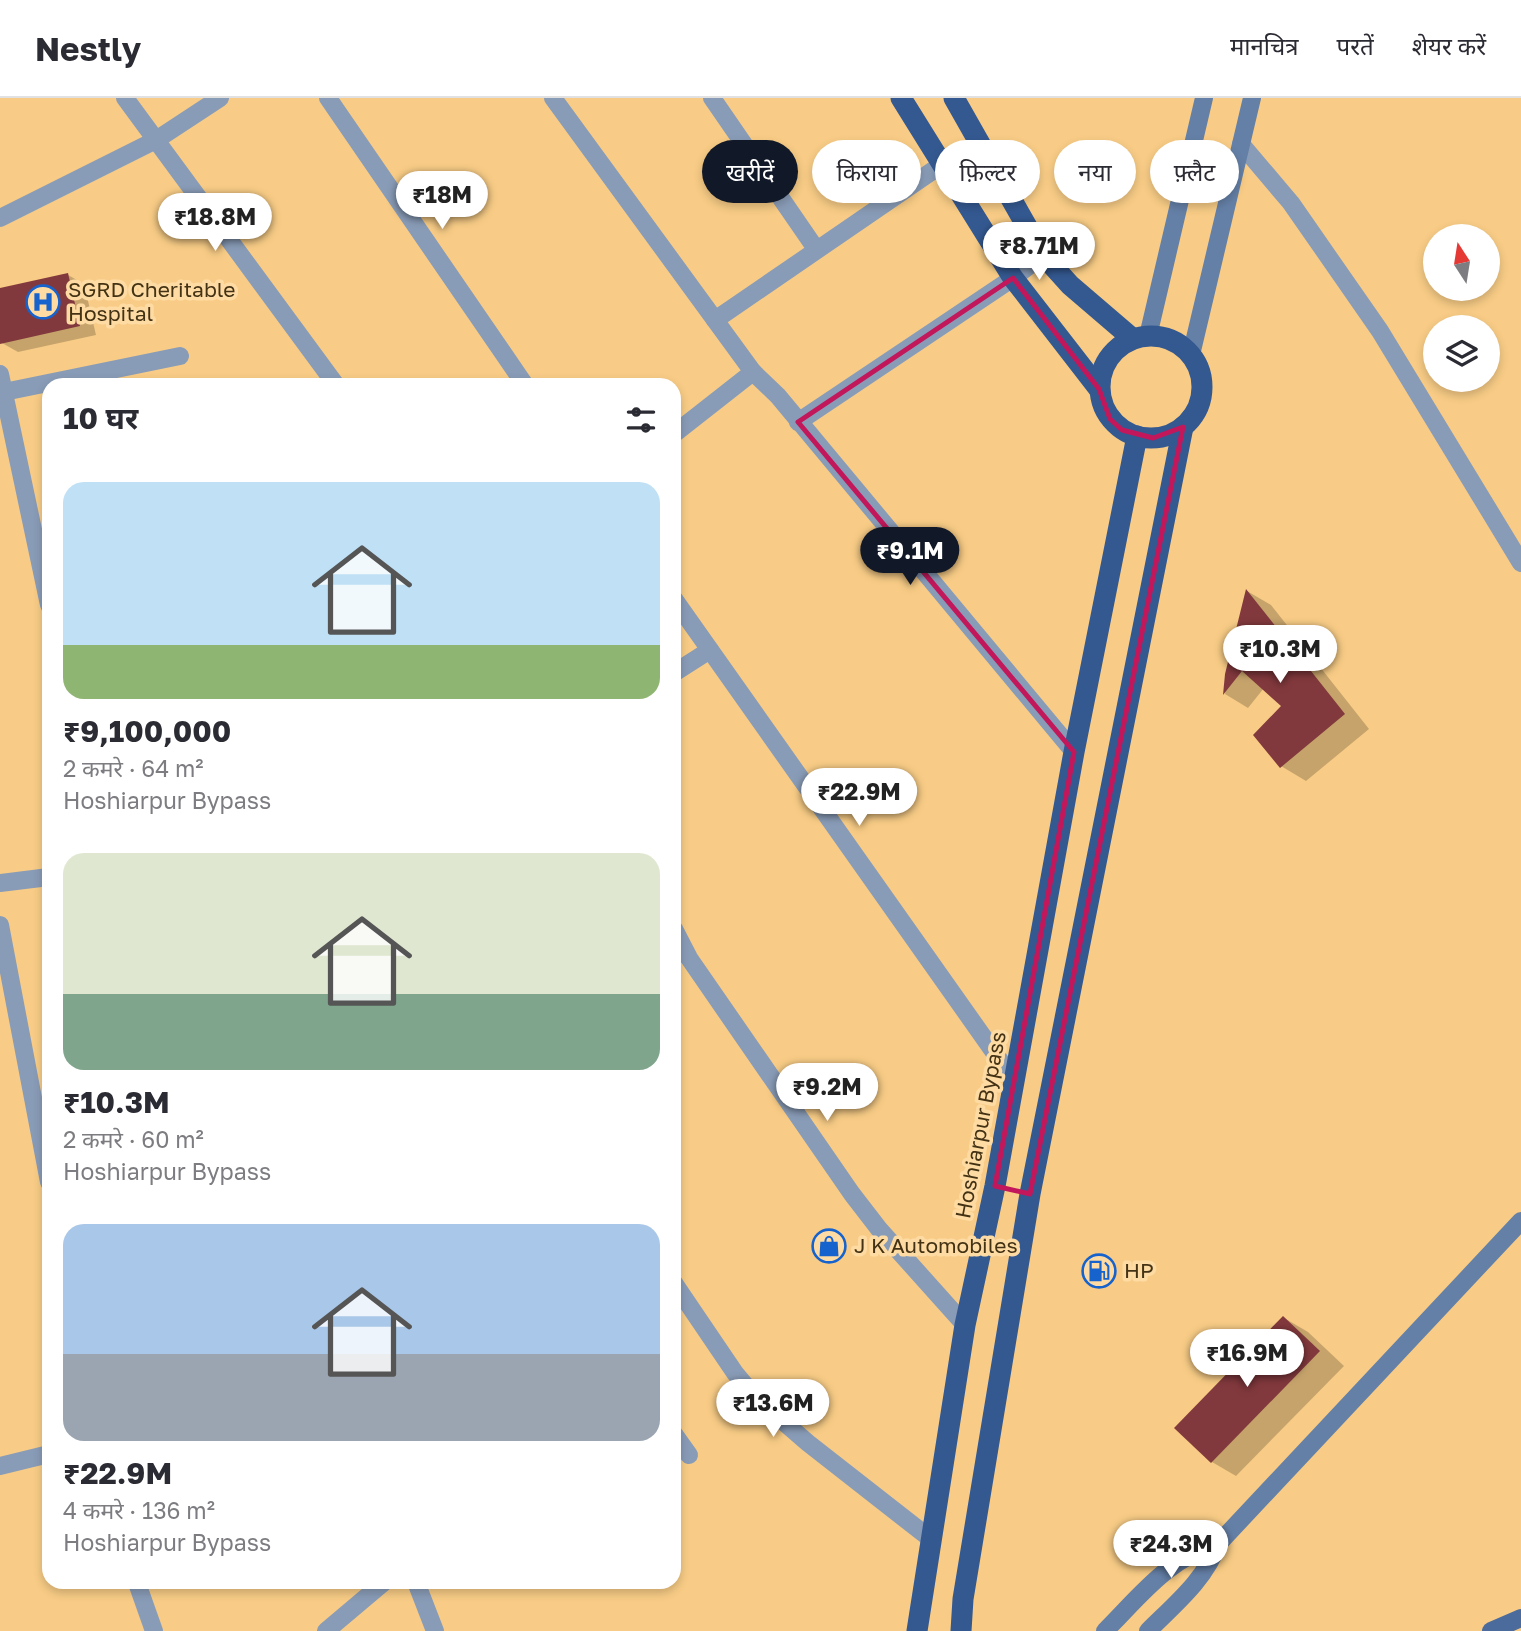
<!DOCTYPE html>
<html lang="hi">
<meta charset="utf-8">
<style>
:root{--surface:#fff;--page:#f7f7f7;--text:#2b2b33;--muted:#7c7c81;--line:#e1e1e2;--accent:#111827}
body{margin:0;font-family:"Golos Text","Noto Sans Devanagari",sans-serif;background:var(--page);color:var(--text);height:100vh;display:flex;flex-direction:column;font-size:26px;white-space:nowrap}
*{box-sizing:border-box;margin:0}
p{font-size:23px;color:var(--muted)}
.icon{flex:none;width:38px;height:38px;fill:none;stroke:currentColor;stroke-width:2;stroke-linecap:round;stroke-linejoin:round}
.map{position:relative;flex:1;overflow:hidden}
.details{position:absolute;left:42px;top:280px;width:639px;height:1211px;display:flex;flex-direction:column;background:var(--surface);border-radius:21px;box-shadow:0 4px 10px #0003}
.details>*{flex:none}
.top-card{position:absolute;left:702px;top:42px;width:665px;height:63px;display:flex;gap:14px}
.needle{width:46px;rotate:348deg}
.controls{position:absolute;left:1423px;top:126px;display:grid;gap:14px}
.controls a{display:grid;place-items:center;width:77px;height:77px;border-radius:50%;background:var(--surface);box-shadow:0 4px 10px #0003;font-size:35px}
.price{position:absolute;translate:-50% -60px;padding:0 16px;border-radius:24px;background:#fff;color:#222;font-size:23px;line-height:46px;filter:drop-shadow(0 2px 4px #0008)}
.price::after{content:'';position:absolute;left:50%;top:42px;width:21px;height:16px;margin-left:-10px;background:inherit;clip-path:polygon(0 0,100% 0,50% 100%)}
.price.active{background:var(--accent);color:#fff}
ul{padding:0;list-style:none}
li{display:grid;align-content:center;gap:14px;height:371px;padding:0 21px}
li span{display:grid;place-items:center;height:217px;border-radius:21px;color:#555}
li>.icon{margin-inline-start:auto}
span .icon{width:126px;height:126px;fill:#fffc;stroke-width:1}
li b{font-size:30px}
h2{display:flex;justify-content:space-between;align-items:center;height:84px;padding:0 21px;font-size:30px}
.chip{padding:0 24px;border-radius:32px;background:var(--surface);box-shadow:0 4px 10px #0003;font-size:24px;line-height:63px}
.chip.active{background:var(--accent);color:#fff}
header{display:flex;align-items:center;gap:42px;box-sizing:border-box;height:98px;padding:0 35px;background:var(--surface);border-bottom:2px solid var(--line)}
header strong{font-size:33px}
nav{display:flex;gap:38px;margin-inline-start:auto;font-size:24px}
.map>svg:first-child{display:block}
.shadow{fill:#0003}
.building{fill:#82393d}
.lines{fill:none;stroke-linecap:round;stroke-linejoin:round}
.street{stroke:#899cb7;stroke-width:18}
.secondary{stroke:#6580a7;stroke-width:18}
.primary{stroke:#4b6b9c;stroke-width:18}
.highway{stroke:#345991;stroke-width:21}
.marked{fill:none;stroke:#c2185b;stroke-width:5;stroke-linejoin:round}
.labels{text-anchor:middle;stroke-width:7;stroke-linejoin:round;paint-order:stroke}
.poi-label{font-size:21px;fill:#433214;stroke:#ffdba4;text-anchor:start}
.street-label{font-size:21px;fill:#433214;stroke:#ffdba4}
</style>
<header>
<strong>Nestly</strong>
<nav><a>मानचित्र</a><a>परतें</a><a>शेयर करें</a></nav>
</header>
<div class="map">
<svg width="1521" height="1533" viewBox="0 0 1521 1533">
<rect width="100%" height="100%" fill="#f8cc86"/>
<g class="shadow">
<polygon points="68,177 84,186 96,237 18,254 2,245 0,192"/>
<polygon points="1247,493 1271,507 1369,631 1306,683 1281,668 1283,608 1264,590 1248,610 1225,596"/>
<polygon points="1284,1220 1308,1234 1344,1268 1236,1378 1212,1364"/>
</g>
<g class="building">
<polygon points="68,175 80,228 0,246 0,190"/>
<polygon points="1246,491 1345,616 1280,670 1253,637 1281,608 1242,573 1223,597 1225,576"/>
<polygon points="1283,1218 1320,1253 1211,1365 1174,1330"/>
</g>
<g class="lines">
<g class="street">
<polyline points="125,0 336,287"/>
<polyline points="328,0 525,287"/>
<polyline points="553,0 753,274"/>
<polyline points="712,0 816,151"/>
<polyline points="1241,46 1291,105 1380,233 1521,465"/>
<polyline points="0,120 156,42 220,0"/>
<polyline points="715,222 941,67"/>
<polyline points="0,276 49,507"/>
<polyline points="4,294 180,258"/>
<polyline points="798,324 1013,180 1043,157"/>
<polyline points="674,336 753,274 778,298 1074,654"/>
<polyline points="674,501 1013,981"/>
<polyline points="674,575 710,552"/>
<polyline points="0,785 49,779"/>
<polyline points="0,827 49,1084"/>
<polyline points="674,831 689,860 852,1096 879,1131 965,1227"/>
<polyline points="674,1185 735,1275 755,1299 808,1345 932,1442"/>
<polyline points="674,1336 689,1357"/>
<polyline points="0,1368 49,1356"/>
<polyline points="416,1484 435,1533"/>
<polyline points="137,1485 154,1533"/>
<polyline points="326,1533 384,1484"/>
</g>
<g class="secondary">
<polyline points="1148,238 1204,0"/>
<polyline points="1191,257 1252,0"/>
<path d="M1105,1533C1141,1497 1168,1460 1218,1446"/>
<path d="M1148,1533C1175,1506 1205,1482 1218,1446L1521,1123"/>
</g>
<polyline class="primary" points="1491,1533 1521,1520"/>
<g class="highway">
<polyline points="901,0 1013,180 1099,291"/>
<polyline points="954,0 1043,157 1070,187 1133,241"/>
<circle cx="1151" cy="289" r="51"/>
<polyline points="917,1533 965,1227 995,1088 1074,654 1137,338"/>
<polyline points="961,1533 963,1501 1030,1096 1183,329"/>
</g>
</g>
<path class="marked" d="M1013,180L1099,291L1110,321L1122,332L1153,340L1183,329L1030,1096L995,1088L1074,654L798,324Z"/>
<defs>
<symbol id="hospital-ring" viewBox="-11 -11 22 22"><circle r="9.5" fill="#ffdba4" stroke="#1763ce" stroke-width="1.5"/><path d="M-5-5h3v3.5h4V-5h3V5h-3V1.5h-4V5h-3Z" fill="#1763ce"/></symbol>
<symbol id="shop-ring" viewBox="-11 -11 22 22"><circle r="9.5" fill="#ffdba4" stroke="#1763ce" stroke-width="1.5"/><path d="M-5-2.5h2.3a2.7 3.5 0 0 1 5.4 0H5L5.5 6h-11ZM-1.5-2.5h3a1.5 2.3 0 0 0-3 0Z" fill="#1763ce"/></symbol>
<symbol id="fuel-ring" viewBox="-11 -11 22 22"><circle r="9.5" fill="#ffdba4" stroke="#1763ce" stroke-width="1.5"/><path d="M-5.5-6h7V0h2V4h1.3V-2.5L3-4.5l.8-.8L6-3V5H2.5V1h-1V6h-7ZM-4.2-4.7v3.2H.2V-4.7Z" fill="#1763ce"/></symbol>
</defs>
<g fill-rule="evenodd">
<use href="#hospital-ring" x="24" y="185" width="38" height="38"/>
<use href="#shop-ring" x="810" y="1129" width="38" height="38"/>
<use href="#fuel-ring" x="1080" y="1154" width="38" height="38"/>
</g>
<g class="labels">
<g class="poi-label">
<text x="68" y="199">SGRD Cheritable<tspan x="68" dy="24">Hospital</tspan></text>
<text x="854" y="1155">J K Automobiles</text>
<text x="1124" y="1180">HP</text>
</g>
<g class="street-label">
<text transform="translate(981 1027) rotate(-79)" y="7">Hoshiarpur Bypass</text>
</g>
</g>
</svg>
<div class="controls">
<a><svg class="needle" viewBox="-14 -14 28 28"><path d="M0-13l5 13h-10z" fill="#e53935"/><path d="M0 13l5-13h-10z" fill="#7c7c81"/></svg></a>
<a><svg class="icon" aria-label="layers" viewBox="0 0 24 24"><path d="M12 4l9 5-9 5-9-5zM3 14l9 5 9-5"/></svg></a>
</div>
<b class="price" style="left:442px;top:133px">₹18M</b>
<b class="price" style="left:215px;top:155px">₹18.8M</b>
<b class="price" style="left:1039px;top:184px">₹8.71M</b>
<b class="price active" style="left:910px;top:489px">₹9.1M</b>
<b class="price" style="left:1280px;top:587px">₹10.3M</b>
<b class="price" style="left:859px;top:730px">₹22.9M</b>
<b class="price" style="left:827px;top:1025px">₹9.2M</b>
<b class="price" style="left:1247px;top:1291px">₹16.9M</b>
<b class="price" style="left:773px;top:1341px">₹13.6M</b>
<b class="price" style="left:1171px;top:1482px">₹24.3M</b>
<div class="top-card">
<a class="chip active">खरीदें</a>
<a class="chip">किराया</a>
<a class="chip">फ़िल्टर</a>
<a class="chip">नया</a>
<a class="chip">फ़्लैट</a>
</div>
<section class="details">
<h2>10 घर<svg class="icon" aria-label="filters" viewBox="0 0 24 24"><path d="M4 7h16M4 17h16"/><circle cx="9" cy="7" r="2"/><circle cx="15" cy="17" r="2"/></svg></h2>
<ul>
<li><span style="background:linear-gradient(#bfe0f5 75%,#8fb573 0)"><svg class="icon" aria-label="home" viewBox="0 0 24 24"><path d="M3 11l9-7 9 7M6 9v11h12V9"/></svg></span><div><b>₹9,100,000</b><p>2 कमरे · 64 m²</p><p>Hoshiarpur Bypass</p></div></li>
<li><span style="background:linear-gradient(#dfe7d0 65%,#7fa58c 0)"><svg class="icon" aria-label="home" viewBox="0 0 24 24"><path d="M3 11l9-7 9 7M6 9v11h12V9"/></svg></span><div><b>₹10.3M</b><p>2 कमरे · 60 m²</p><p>Hoshiarpur Bypass</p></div></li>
<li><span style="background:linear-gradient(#a9c7e8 60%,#9aa5b1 0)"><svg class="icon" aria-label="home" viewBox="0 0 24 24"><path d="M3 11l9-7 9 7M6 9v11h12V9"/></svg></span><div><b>₹22.9M</b><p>4 कमरे · 136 m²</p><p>Hoshiarpur Bypass</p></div></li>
</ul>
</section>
</div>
